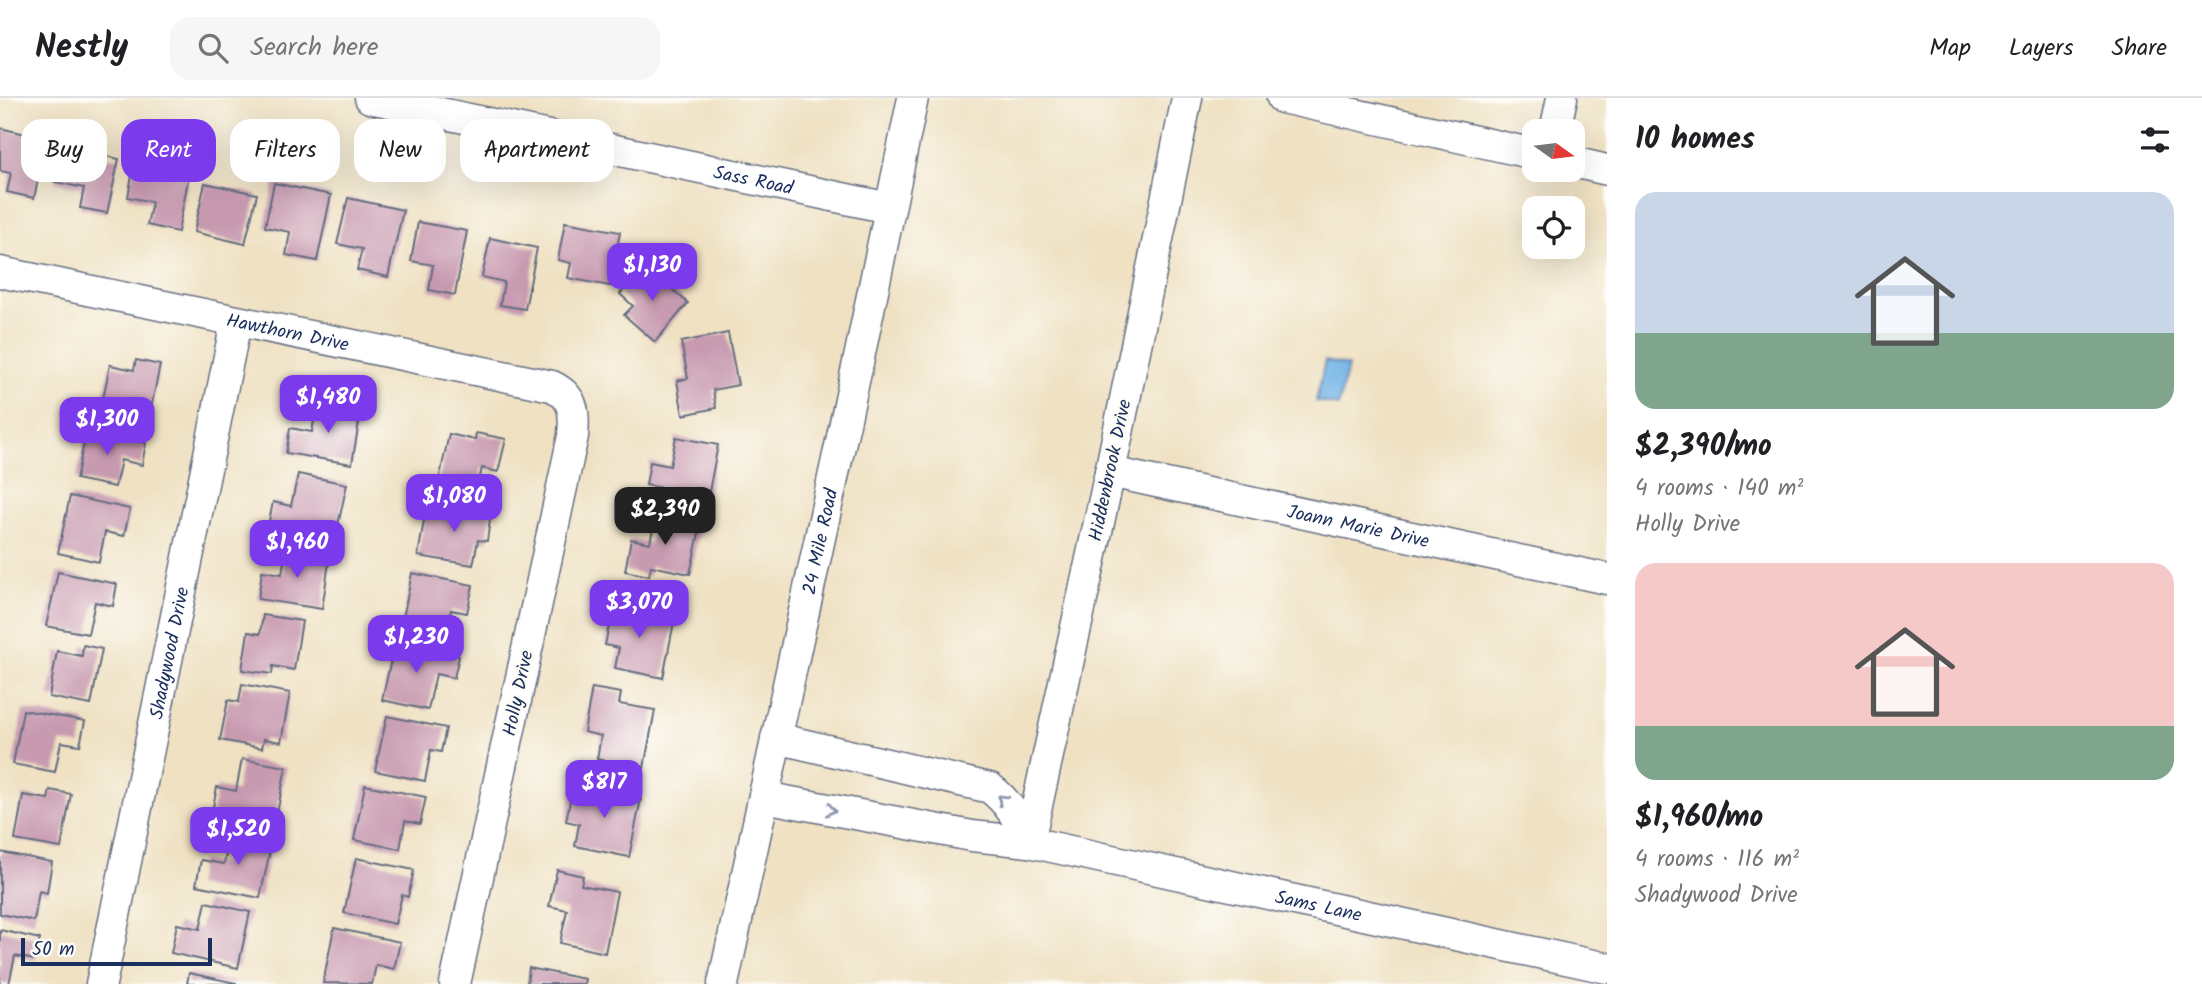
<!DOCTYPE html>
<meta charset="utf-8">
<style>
:root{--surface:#fff;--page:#f6f6f6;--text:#202124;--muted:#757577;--line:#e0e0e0;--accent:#7c3aed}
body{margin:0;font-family:Kalam,sans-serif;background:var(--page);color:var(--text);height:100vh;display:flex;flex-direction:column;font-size:26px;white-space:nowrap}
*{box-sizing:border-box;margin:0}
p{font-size:23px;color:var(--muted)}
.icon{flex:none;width:38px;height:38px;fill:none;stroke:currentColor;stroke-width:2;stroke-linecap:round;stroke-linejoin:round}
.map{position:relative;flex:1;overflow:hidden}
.drawer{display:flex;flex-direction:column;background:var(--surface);width:595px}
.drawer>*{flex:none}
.hud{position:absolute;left:21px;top:21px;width:665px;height:63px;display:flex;gap:14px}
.needle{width:46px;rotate:104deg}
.fabs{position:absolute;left:1522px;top:21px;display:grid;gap:14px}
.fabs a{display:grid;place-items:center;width:63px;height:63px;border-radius:14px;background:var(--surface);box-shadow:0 7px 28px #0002;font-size:35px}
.scale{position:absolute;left:21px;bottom:18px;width:191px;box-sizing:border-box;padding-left:7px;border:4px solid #1b2f5e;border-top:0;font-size:19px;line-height:24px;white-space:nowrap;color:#1b2f5e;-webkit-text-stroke:5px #fdfcf7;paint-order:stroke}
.price{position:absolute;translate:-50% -60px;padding:0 16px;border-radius:14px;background:var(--accent);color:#fff;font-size:23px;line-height:46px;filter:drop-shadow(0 2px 4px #0008)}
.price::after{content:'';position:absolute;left:50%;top:42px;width:21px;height:16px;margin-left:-10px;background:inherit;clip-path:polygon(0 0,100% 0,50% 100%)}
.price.active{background:#222;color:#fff}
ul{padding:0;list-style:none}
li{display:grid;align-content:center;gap:14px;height:371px;padding:0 28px}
li span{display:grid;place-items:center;height:217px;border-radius:21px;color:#555}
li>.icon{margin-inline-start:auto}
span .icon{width:126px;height:126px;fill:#fffc;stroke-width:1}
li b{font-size:30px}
h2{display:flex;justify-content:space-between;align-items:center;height:84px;padding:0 28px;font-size:30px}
.pill{padding:0 24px;border-radius:21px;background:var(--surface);box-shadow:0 7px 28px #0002;font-size:24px;line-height:63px}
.pill.active{background:var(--accent);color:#fff}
header{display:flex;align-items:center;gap:42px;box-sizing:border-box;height:98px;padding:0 35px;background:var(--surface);border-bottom:2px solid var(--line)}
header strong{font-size:33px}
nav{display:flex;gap:38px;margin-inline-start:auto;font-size:24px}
.search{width:490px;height:63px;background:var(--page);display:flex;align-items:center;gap:18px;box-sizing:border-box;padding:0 24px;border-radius:21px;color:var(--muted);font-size:26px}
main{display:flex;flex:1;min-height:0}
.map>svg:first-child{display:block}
.water{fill:#70b2e5;stroke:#4670a2;stroke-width:2}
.building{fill:#c89ab0}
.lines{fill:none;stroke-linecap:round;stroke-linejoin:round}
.minor-casing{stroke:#656d81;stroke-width:33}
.minor{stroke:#fff;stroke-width:30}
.oneway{stroke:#8d97ae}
.labels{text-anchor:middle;stroke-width:6;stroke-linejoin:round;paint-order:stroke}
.street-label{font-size:19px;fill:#1b2f5e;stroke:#fdfcf7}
</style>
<header>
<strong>Nestly</strong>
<div class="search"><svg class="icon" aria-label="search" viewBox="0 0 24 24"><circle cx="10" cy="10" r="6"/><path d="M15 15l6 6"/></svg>Search here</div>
<nav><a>Map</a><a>Layers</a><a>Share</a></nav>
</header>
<main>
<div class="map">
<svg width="1607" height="886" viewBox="0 0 1607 886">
<rect width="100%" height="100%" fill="#fdfcf7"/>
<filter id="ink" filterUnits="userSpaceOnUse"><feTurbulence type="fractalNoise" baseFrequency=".0143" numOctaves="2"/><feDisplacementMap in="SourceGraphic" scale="14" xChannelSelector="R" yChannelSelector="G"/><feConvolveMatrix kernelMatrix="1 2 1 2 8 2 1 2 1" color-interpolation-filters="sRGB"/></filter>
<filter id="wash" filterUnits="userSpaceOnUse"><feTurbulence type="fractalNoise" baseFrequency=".00686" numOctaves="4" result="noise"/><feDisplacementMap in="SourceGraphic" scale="28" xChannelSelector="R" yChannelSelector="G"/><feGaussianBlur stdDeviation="1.57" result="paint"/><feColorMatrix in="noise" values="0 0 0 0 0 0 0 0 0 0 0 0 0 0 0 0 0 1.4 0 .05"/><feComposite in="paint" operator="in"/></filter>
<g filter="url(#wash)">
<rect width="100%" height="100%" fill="#efe1c2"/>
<polygon class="water" points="1325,263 1348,268 1338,308 1316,303"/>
<g id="blocks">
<g class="building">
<polygon points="0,30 47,41 34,100 7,94 11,75 0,73"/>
<polygon points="62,49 119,61 107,115 80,110 84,90 55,84"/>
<polygon points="135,60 190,72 178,134 147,127 152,104 128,99"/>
<polygon points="205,85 257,96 245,146 194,134"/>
<polygon points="274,85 331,97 317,163 286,157 290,134 265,129"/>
<polygon points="348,100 403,112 388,179 357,172 362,151 337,146"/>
<polygon points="418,124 467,133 455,197 429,192 433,167 411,163"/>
<polygon points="565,124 620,134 610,188 568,180 571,165 558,162"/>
<polygon points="490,140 537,150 525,211 500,207 504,184 482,179"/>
<polygon points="644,167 688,205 655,244 624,217 633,208 620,196"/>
<polygon points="728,235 738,287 713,292 716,310 683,317 677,283 688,280 681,244"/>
<polygon points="136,262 160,267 148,325 100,315 110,267 134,272"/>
<polygon points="317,305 361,312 352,366 286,355 290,330 312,334"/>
<polygon points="87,332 146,345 142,367 121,362 115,389 76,381"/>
<polygon points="476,335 506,341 498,374 482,370 476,396 438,387 449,336 475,342"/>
<polygon points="676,339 718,347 708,399 646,387 650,364 670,368"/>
<polygon points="298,376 347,386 335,441 268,428 273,404 291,408"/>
<polygon points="70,398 130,411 124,438 105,434 99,464 58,455"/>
<polygon points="452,408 491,414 487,443 478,442 473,467 418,458 426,410 451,414"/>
<polygon points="656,417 701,426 690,476 651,468 649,478 625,473 631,441 650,445"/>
<polygon points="286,451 330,458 322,511 258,501 262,473 282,476"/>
<polygon points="58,474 117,486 113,508 95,504 88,536 46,528"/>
<polygon points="412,475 473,487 467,515 451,512 445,539 401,530"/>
<polygon points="614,503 641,509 640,517 674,524 663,580 615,570 619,550 605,547"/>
<polygon points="263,517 302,523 294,572 273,568 272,576 242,572 248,534 260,536"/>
<polygon points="395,544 459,558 454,580 436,576 428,612 382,602"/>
<polygon points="83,547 102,551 91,607 49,599 57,553 82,558"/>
<polygon points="242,586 290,595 281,644 264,641 262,650 220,642 228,602 239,604"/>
<polygon points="592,590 621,595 619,606 655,612 644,670 597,661 601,638 584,634"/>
<polygon points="23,612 85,623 80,647 61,644 55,674 13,666"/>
<polygon points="387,618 446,630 441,654 431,652 425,683 375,673"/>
<polygon points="242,661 286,669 275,726 212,714 217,689 236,693"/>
<polygon points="365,687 426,699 420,726 405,723 400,751 354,742"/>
<polygon points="573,688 641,701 629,759 575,748 579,726 566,723"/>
<polygon points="50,692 71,696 61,750 15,742 23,697 48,701"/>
<polygon points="230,735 272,743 260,800 196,787 201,762 224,766"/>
<polygon points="0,754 52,764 47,795 39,793 34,823 0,816"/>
<polygon points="356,760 414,772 408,799 402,797 395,826 344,815"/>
<polygon points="557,772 583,778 581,787 617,794 605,855 560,845 567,812 549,808"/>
<polygon points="206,804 250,814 238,870 171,855 177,826 200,831"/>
<polygon points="334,830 400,844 394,871 376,867 372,886 323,885"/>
<polygon points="0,832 40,841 35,862 15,858 9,886 0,886"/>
<polygon points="529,870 585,881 584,886 527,886"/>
<polygon points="189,875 236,885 236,886 187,886"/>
</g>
</g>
</g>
<g filter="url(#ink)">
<use href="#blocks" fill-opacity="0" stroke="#656d81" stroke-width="2"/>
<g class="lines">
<defs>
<g id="minor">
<path id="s1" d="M370,0L889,110"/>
<path id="s2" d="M1187,0L1110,374L1029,744L1607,870"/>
<polyline points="1282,0 1535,56"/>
<polyline points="1555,33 1562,0"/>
<polyline points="1573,64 1607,72"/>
<path id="s3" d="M0,174L552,288C575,299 575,316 573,338L455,886"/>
<path id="s4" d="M1110,374L1607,481"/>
<path d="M764,699L972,738L1029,744C1018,722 1010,705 990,690L776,640"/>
<path id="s5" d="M101,886L236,224"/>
<path id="s6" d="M723,886L858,265L913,0"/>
</g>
</defs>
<use href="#minor" class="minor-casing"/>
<use href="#minor" class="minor"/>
</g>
<defs><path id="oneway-chevron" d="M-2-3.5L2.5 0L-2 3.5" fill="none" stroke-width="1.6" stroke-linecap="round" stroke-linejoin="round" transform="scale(1.75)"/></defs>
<g class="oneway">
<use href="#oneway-chevron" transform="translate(1002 701) rotate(-135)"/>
<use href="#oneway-chevron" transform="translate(831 712) rotate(11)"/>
</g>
</g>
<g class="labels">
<g class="street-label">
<text dy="7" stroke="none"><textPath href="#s1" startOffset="392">Sass Road</textPath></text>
<text dy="7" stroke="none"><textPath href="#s3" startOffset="294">Hawthorn Drive</textPath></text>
<text transform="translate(1109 372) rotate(-78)" y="7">Hiddenbrook Drive</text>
<text dy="7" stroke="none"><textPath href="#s4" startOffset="254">Joann Marie Drive</textPath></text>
<text dy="7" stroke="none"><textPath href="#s6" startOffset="453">24 Mile Road</textPath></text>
<text dy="7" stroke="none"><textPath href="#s5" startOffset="338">Shadywood Drive</textPath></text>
<text transform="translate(517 595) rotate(-78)" y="7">Holly Drive</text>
<text dy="7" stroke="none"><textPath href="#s2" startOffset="1057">Sams Lane</textPath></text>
</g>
</g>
</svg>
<div class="fabs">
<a><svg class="needle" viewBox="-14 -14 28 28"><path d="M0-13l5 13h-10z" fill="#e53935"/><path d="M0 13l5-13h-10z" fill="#757577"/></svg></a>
<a><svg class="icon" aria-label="locate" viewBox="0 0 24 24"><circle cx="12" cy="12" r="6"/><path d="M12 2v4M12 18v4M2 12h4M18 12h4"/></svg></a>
</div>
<div class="scale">50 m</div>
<b class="price" style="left:652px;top:205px">$1,130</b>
<b class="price" style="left:328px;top:337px">$1,480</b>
<b class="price" style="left:107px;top:359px">$1,300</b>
<b class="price" style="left:454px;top:436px">$1,080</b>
<b class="price active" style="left:665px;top:449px">$2,390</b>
<b class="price" style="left:297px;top:482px">$1,960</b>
<b class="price" style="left:639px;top:542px">$3,070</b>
<b class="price" style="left:416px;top:577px">$1,230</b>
<b class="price" style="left:604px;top:722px">$817</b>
<b class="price" style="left:238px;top:769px">$1,520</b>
<div class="hud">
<a class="pill">Buy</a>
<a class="pill active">Rent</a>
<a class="pill">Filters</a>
<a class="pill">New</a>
<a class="pill">Apartment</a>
</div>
</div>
<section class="drawer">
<h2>10 homes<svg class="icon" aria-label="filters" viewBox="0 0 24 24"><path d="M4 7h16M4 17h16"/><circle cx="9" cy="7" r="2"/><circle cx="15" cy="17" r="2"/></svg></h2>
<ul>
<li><span style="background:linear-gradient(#c9d6e8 65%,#7fa58c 0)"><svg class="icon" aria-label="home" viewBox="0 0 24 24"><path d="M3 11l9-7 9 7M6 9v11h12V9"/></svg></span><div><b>$2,390/mo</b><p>4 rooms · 140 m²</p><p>Holly Drive</p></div></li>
<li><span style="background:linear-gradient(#f6c9c9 75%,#7fa58c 0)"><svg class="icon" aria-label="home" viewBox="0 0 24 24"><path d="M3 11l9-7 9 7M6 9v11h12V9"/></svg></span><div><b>$1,960/mo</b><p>4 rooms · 116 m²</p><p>Shadywood Drive</p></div></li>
</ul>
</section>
</main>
